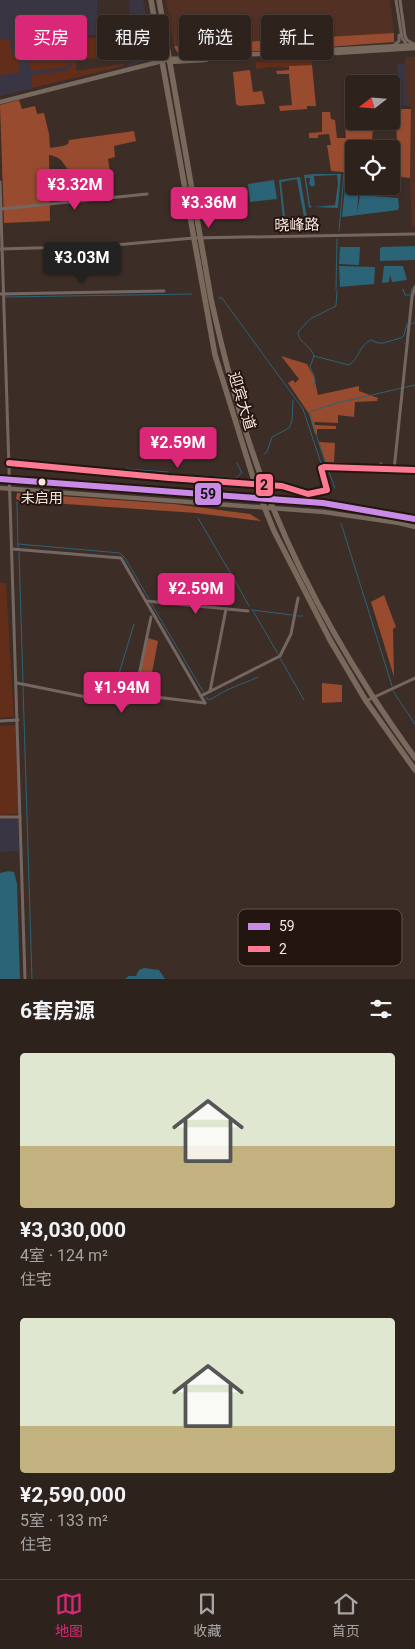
<!DOCTYPE html>
<html lang="zh">
<meta charset="utf-8">
<style>
:root{--surface:#2e221d;--page:#362a26;--text:#f1f3f6;--muted:#a7a4a4;--line:#493f3b;--accent:#db2777}
body{margin:0;font-family:Roboto,"Noto Sans SC",sans-serif;background:var(--page);color:var(--text);height:100vh;display:flex;flex-direction:column;font-size:19px;white-space:nowrap}
*{box-sizing:border-box;margin:0}
p{font-size:16px;color:var(--muted)}
.icon{flex:none;width:28px;height:28px;fill:none;stroke:currentColor;stroke-width:2;stroke-linecap:round;stroke-linejoin:round}
.map{position:relative;height:979px;overflow:hidden}
.drawer{display:flex;flex-direction:column;background:var(--surface);flex:1}
.drawer>*{flex:none}
.top-card{position:absolute;left:15px;top:15px;width:385px;height:45px;display:flex;gap:10px}
.needle{width:32px;rotate:253deg}
.buttons{position:absolute;left:345px;top:75px;display:grid;gap:10px}
.buttons a{display:grid;place-items:center;width:55px;height:55px;border-radius:5px;background:var(--surface);box-shadow:0 1px 4px #0004,0 0 0 1px var(--line);font-size:25px}
.price{position:absolute;translate:-50% -42px;padding:0 11px;border-radius:5px;background:var(--accent);color:#fff;font-size:16px;line-height:32px;filter:drop-shadow(0 1px 2px #0008)}
.price::after{content:'';position:absolute;left:50%;top:30px;width:15px;height:11px;margin-left:-8px;background:inherit;clip-path:polygon(0 0,100% 0,50% 100%)}
.price.active{background:#222;color:#fff}
ul{padding:0;list-style:none}
li{display:grid;align-content:center;gap:10px;height:265px;padding:0 20px}
li span{display:grid;place-items:center;height:155px;border-radius:5px;color:#555}
li>.icon{margin-inline-start:auto}
span .icon{width:90px;height:90px;fill:#fffc;stroke-width:1}
li b{font-size:21px}
h2{display:flex;justify-content:space-between;align-items:center;height:60px;padding:0 20px;font-size:21px}
.chip{padding:0 18px;border-radius:5px;background:var(--surface);box-shadow:0 1px 4px #0004,0 0 0 1px var(--line);font-size:18px;line-height:45px}
.chip.active{background:var(--accent);color:#fff}
.dock{display:flex;justify-content:space-around;align-items:center;height:70px;border-top:1px solid var(--line);background:var(--surface);font-size:14px;color:var(--muted)}
.dock a{display:grid;justify-items:center;gap:2px}
.dock .active{color:var(--accent)}
.map>svg:first-child{display:block}
.commercial{fill:#3a3543}
.built{fill:#523023}
.green{fill:#622d19}
.forest{fill:#984b2f}
.water{fill:#2b6377}
.lines{fill:none;stroke-linecap:round;stroke-linejoin:round}
.stream{stroke:#2b6377;stroke-width:1}
.minor{stroke:#746762;stroke-width:3}
.major{stroke:#77695e;stroke-width:4.5}
.highway{stroke:#78695c;stroke-width:5.5}
.bus-1-casing{stroke:#231510;stroke-width:10}
.bus-2-casing{stroke:#231510;stroke-width:10}
.bus-1{stroke:#ca8be6;stroke-width:6}
.bus-2{stroke:#fe7a93;stroke-width:6}
.bus-dot{fill:#fae6df;stroke:#231510;stroke-width:2}
.labels{text-anchor:middle;stroke-width:4;stroke-linejoin:round;paint-order:stroke}
.bus-label{font-size:14px;fill:#fae6df;stroke:#231510}
.street-label{font-size:15px;fill:#fae6df;stroke:#231510}
.key{fill:#231510;stroke:#64544e;stroke-width:1}
.key-label{font-size:14px;fill:#fae6df}
.line-badge{stroke:#231510;stroke-width:2}
.pale-badge-label{font-size:14px;text-anchor:middle;font-weight:bold;fill:#111}
</style>
<div class="map">
<svg width="415" height="979" viewBox="0 0 415 979">
<rect width="100%" height="100%" fill="#3d2d27"/>
<g class="commercial">
<polygon points="0,0 97,0 97,34 75,38 76,71 123,64 124,66 0,96"/>
<polygon points="129,0 143,0 152,54 146,61 128,66 128,64 132,63"/>
<polygon points="405,57 415,57 415,106 400,105 397,64 405,64"/>
<polygon points="0,819 18,819 19,851 0,852"/>
</g>
<g class="built">
<polygon points="166,0 390,0 394,33 174,46"/>
<polygon points="405,57 415,57 415,227 412,227 410,181 411,106 407,105"/>
</g>
<g class="green">
<polygon points="89,28 74,31 71,35 69,62 67,66 61,68 31,71 29,56 42,51 47,42 46,36 52,34 52,32"/>
<polygon points="0,36 1,40 10,39 12,54 18,54 19,71 17,73 0,75"/>
<polygon points="122,37 122,57 83,59 82,38"/>
<polygon points="73,38 75,38 76,71 123,64 124,66 32,88 31,78 33,75 65,71 71,66"/>
<polygon points="312,59 312,65 289,66 289,68 272,67 256,69 256,62"/>
<polygon points="0,583 6,583 14,717 0,718"/>
<polygon points="16,725 19,814 0,815 0,726"/>
</g>
<g class="forest">
<polygon points="394,33 394,42 288,50 181,54 177,52 174,46"/>
<polygon points="312,65 316,106 307,106 307,109 280,111 279,106 292,105 289,74 277,74 276,71 289,70 289,66"/>
<polygon points="250,70 253,92 262,91 265,104 239,106 236,104 233,72"/>
<path d="M19,100L22,109L35,106L37,114L44,113L49,134L50,148L63,146L68,144L69,140L134,131L136,141L114,146L115,157L108,159L110,172C100,174 79,179 71,172C61,164 65,158 49,155L50,221L4,223L0,105Z"/>
<polygon points="400,109 411,109 410,178 401,177 398,172 391,172 391,149 390,142 397,141 396,123 399,122 398,117 401,116"/>
<polygon points="322,112 330,112 331,119 335,120 337,138 346,138 345,126 379,124 380,129 373,130 372,139 379,140 380,149 354,149 354,173 331,171 327,145 331,145 329,134 318,135 318,138 309,138 309,133 322,132"/>
<polygon points="281,356 307,364 314,377 318,395 359,386 359,391 378,398 377,401 355,402 354,417 338,415 338,423 314,422 315,425 336,426 336,429 317,429 317,434 315,434 309,414 288,383 293,380 295,383 299,379"/>
<polygon points="319,442 335,443 334,462 379,465 380,462 382,463 384,468 327,466"/>
<polygon points="17,493 174,504 250,514 261,521 196,513 22,501 16,499"/>
<polygon points="384,595 396,627 393,629 394,677 371,602"/>
<polygon points="148,638 158,641 148,694 134,693"/>
<polygon points="322,683 342,685 342,702 322,703"/>
</g>
<g class="water">
<polygon points="314,174 341,174 338,208 313,207 335,205 338,184 337,175 314,176 315,185 312,187 309,184 310,178 306,178 310,205 312,207 309,208 304,175"/>
<polygon points="354,174 354,186 359,186 357,213 360,195 398,198 399,207 398,210 342,217 346,176"/>
<polygon points="300,177 308,224 305,223 297,179 281,182 286,226 287,228 310,228 284,229 279,180"/>
<polygon points="274,180 277,199 250,202 248,184"/>
<polygon points="391,184 396,185 396,192 394,195 361,191 361,186 391,186"/>
<polygon points="415,246 415,260 380,261 380,248 382,247"/>
<polygon points="340,247 360,247 359,265 339,264"/>
<polygon points="339,266 375,267 374,284 340,287"/>
<polygon points="384,266 403,266 407,280 392,282 390,275 389,282 382,283"/>
<polygon points="9,871 14,872 17,884 20,979 0,979 0,873"/>
<polygon points="144,968 159,970 165,979 125,979 129,976 136,976 139,970"/>
</g>
<g class="lines">
<g class="stream">
<polyline points="339,231 344,172"/>
<polyline points="336,289 337,239"/>
<polyline points="403,289 405,295 411,295 412,288"/>
<polyline points="5,297 192,294"/>
<polyline points="219,298 222,298 303,409 330,490"/>
<polyline points="411,324 415,322"/>
<path d="M314,356L349,365C359,359 360,344 371,340L378,343H383L401,338L404,335L407,324"/>
<path d="M313,387C318,379 313,375 310,367L314,356C310,345 298,342 298,332L310,319L336,306L337,291"/>
<polyline points="264,454 267,452 272,437 289,428 292,421 293,400"/>
<polyline points="326,465 309,412 337,403 415,385"/>
<polyline points="126,469 168,472"/>
<polyline points="328,469 335,488"/>
<polyline points="171,474 236,478 242,473 237,463"/>
<polyline points="17,502 18,548"/>
<polyline points="198,518 231,574"/>
<polyline points="341,523 392,686"/>
<polyline points="18,544 120,553 125,558 149,599"/>
<polyline points="19,552 23,682"/>
<polyline points="233,577 249,606"/>
<polyline points="151,603 204,693"/>
<polyline points="252,609 278,654"/>
<polyline points="252,610 292,615"/>
<polyline points="297,616 303,616"/>
<polyline points="280,658 304,700"/>
<polyline points="23,686 32,979"/>
<polyline points="393,691 415,724"/>
<path d="M206,697L208,700C215,698 220,693 227,690C237,685 248,682 258,677"/>
<polyline points="111,700 134,624"/>
</g>
<g class="minor">
<polyline points="396,0 402,38 407,45"/>
<polyline points="400,0 405,36 407,40 414,44"/>
<polyline points="394,45 399,41 399,35"/>
<polyline points="0,182 25,979"/>
<polyline points="1,209 147,194"/>
<polyline points="0,249 104,246 193,238 415,234"/>
<polyline points="0,294 164,291"/>
<polyline points="9,463 169,478 282,486 308,494 327,490 321,468 324,467 415,470"/>
<polyline points="394,470 412,297 415,287"/>
<polyline points="12,549 121,558 205,703"/>
<polyline points="146,601 248,611"/>
<polyline points="17,683 126,705 129,703 134,683 138,680 151,617"/>
<polyline points="210,691 226,609"/>
<polyline points="131,694 205,703"/>
<polyline points="201,696 280,656 291,634 298,598"/>
<polyline points="366,701 415,678"/>
<polyline points="0,721 18,720"/>
<polyline points="0,817 20,817"/>
</g>
<g class="major">
<polyline points="336,53 415,48"/>
<polyline points="169,62 206,60"/>
<polyline points="0,102 170,59 415,45"/>
<polyline points="0,479 323,503 415,519"/>
<polyline points="0,488 324,512 399,523 415,527"/>
</g>
<g class="highway">
<polyline points="151,0 215,355 255,484 274,531 330,640 366,701 415,770"/>
<path d="M159,0L211,299C226,367 244,434 269,498C306,591 357,678 415,758"/>
</g>
<defs>
<polyline id="bus-1" points="0,479 323,503 415,519"/>
<polyline id="bus-2" points="9,463 169,478 282,486 308,494 327,490 321,468 324,467 415,470"/>
</defs>
<use href="#bus-1" class="bus-1-casing"/>
<use href="#bus-2" class="bus-2-casing"/>
<use href="#bus-1" class="bus-1"/>
<use href="#bus-2" class="bus-2"/>
</g>
<circle class="bus-dot" cx="42" cy="482" r="4.5"/>
<g class="labels">
<g class="bus-label">
<text x="42" y="503">未启用</text>
</g>
<g class="street-label">
<text transform="translate(297 225) rotate(-1)" y="5">晓峰路</text>
<text transform="translate(242 401) rotate(73)" y="5">迎宾大道</text>
</g>
</g>
<rect x="238" y="909" width="164" height="57" rx="8" class="key"/>
<rect x="248" y="923" width="22" height="7" fill="#ca8be6"/>
<rect x="248" y="946" width="22" height="6" fill="#fe7a93"/>
<g class="key-label">
<text x="279" y="931">59</text>
<text x="279" y="954">2</text>
</g>
<g class="line-badge">
<rect x="255" y="473" width="19" height="24" rx="5" fill="#fe7a93"/>
<rect x="194" y="482" width="28" height="24" rx="5" fill="#ca8be6"/>
</g>
<g class="pale-badge-label">
<text x="264" y="490">2</text>
<text x="208" y="499">59</text>
</g>
</svg>
<div class="buttons">
<a><svg class="needle" viewBox="-14 -14 28 28"><path d="M0-13l5 13h-10z" fill="#e53935"/><path d="M0 13l5-13h-10z" fill="#a7a4a4"/></svg></a>
<a><svg class="icon" aria-label="locate" viewBox="0 0 24 24"><circle cx="12" cy="12" r="6"/><path d="M12 2v4M12 18v4M2 12h4M18 12h4"/></svg></a>
</div>
<b class="price" style="left:75px;top:211px">¥3.32M</b>
<b class="price" style="left:209px;top:229px">¥3.36M</b>
<b class="price active" style="left:82px;top:284px">¥3.03M</b>
<b class="price" style="left:178px;top:469px">¥2.59M</b>
<b class="price" style="left:196px;top:615px">¥2.59M</b>
<b class="price" style="left:122px;top:714px">¥1.94M</b>
<div class="top-card">
<a class="chip active">买房</a>
<a class="chip">租房</a>
<a class="chip">筛选</a>
<a class="chip">新上</a>
</div>
</div>
<section class="drawer">
<h2>6套房源<svg class="icon" aria-label="filters" viewBox="0 0 24 24"><path d="M4 7h16M4 17h16"/><circle cx="9" cy="7" r="2"/><circle cx="15" cy="17" r="2"/></svg></h2>
<ul>
<li><span style="background:linear-gradient(#dfe7d0 60%,#c2b280 0)"><svg class="icon" aria-label="home" viewBox="0 0 24 24"><path d="M3 11l9-7 9 7M6 9v11h12V9"/></svg></span><div><b>¥3,030,000</b><p>4室 · 124 m²</p><p>住宅</p></div></li>
<li><span style="background:linear-gradient(#dfe7d0 70%,#c2b280 0)"><svg class="icon" aria-label="home" viewBox="0 0 24 24"><path d="M3 11l9-7 9 7M6 9v11h12V9"/></svg></span><div><b>¥2,590,000</b><p>5室 · 133 m²</p><p>住宅</p></div></li>
</ul>
</section>
<nav class="dock">
<a class="active"><svg class="icon" aria-label="map" viewBox="0 0 24 24"><path d="M3 6l6-2 6 2 6-2v14l-6 2-6-2-6 2zM9 4v14M15 6v14"/></svg>地图</a>
<a><svg class="icon" aria-label="saved" viewBox="0 0 24 24"><path d="M7 4h10v16l-5-4-5 4z"/></svg>收藏</a>
<a><svg class="icon" aria-label="home" viewBox="0 0 24 24"><path d="M3 11l9-7 9 7M6 9v11h12V9"/></svg>首页</a>
</nav>
